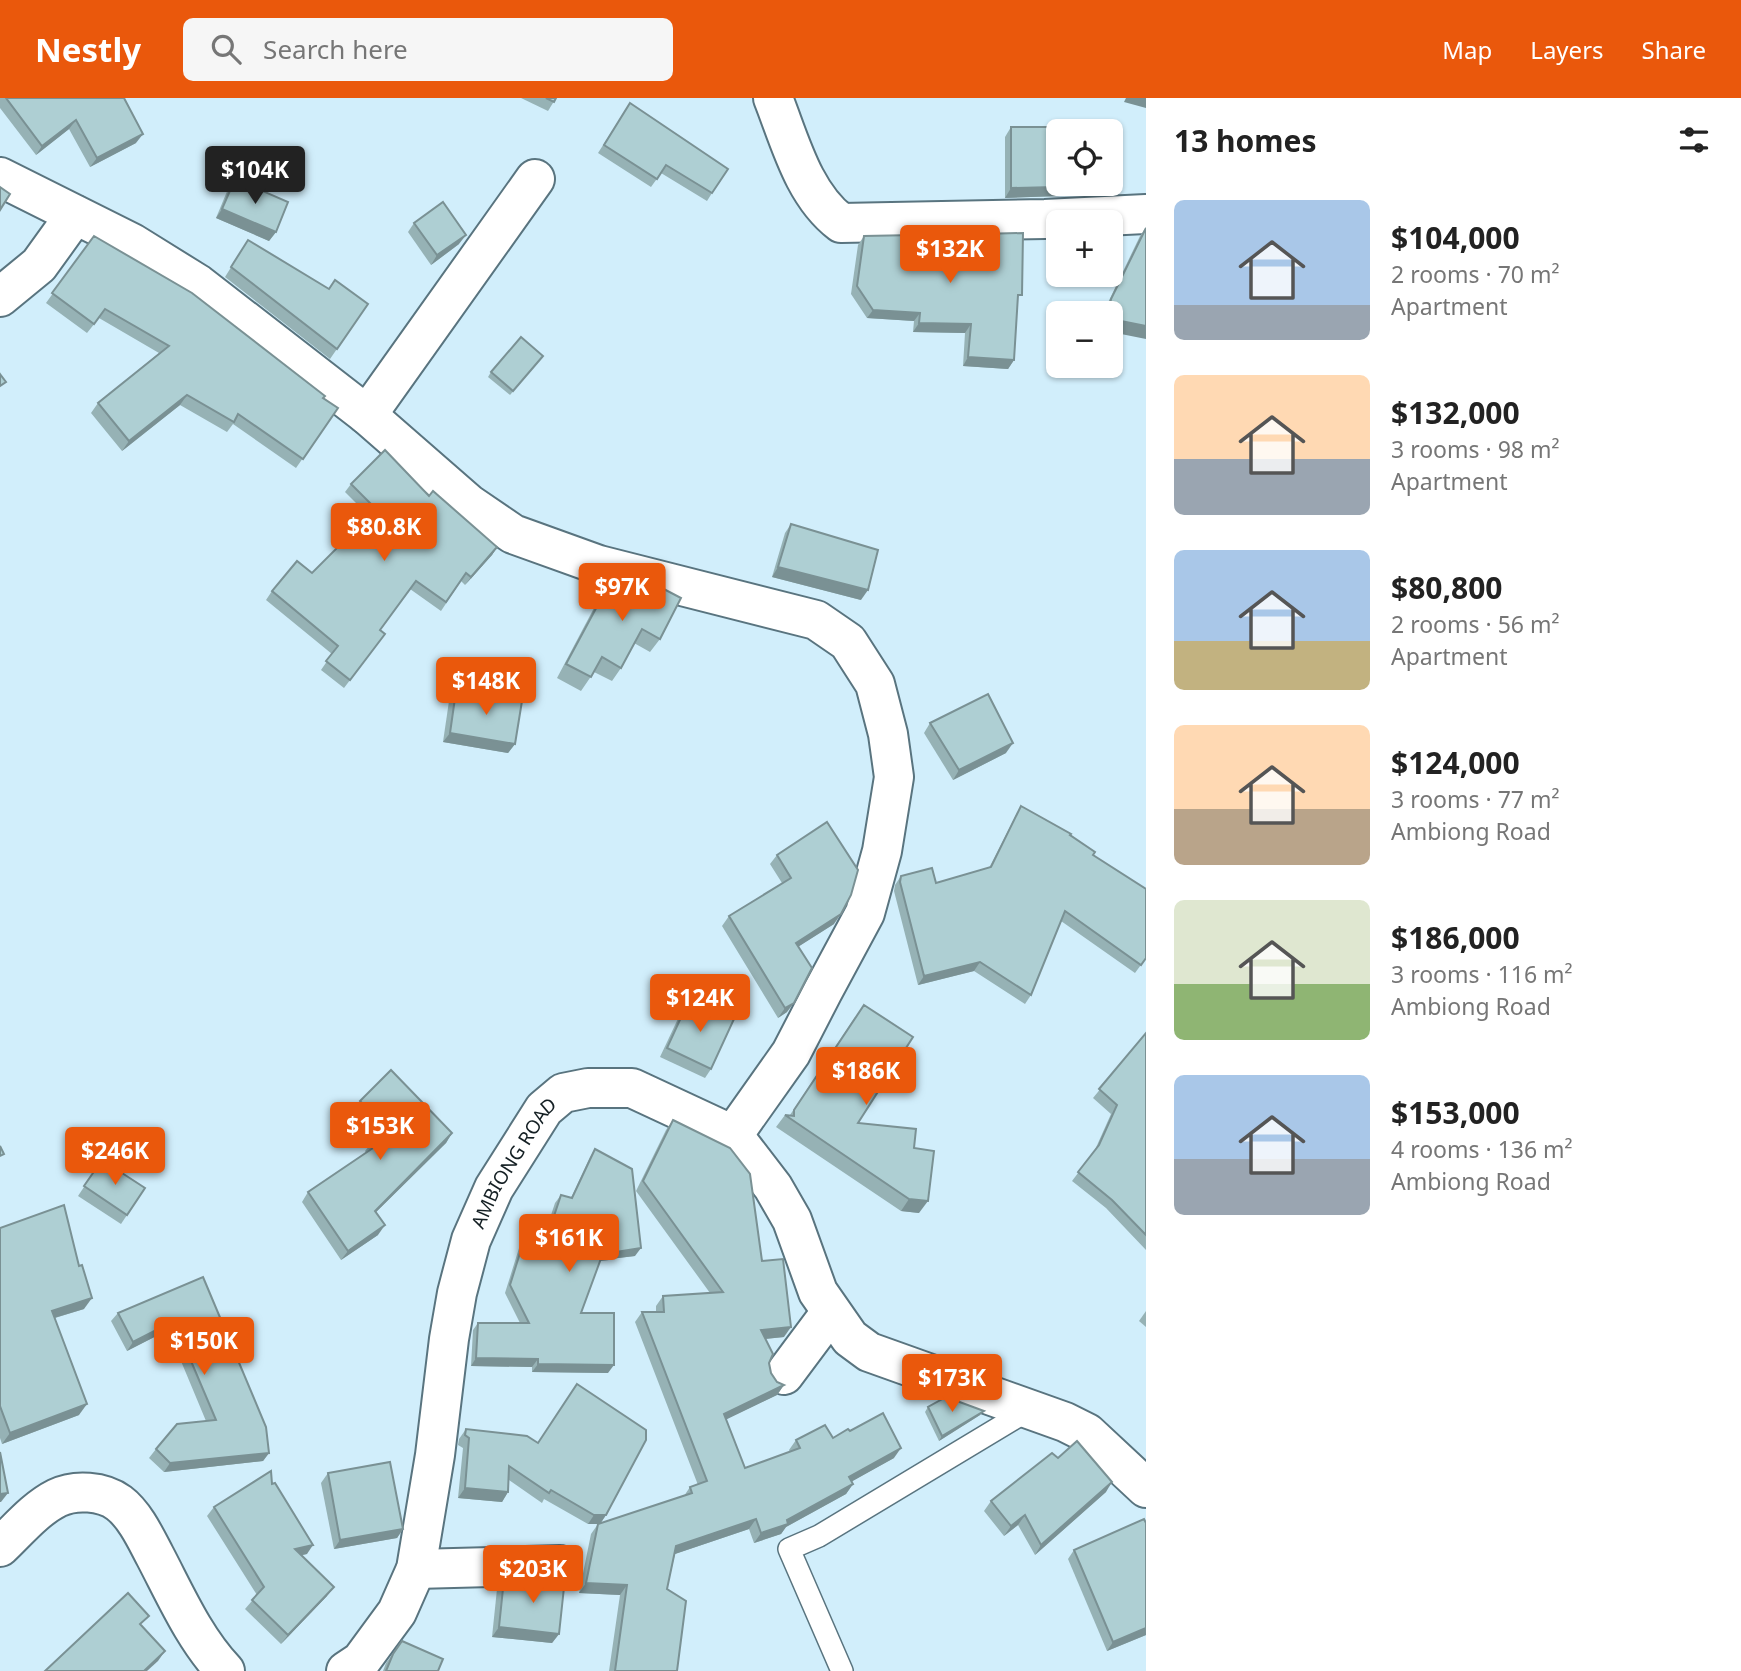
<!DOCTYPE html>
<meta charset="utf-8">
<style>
:root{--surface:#fff;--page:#f6f6f6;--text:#222;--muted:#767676;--accent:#ea580c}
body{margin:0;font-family:"Noto Sans",sans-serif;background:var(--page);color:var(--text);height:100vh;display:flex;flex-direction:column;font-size:26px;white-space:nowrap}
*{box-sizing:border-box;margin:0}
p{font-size:23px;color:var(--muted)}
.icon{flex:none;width:38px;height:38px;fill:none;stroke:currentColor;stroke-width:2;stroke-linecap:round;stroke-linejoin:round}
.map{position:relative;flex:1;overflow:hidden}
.sheet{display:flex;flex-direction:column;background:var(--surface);width:595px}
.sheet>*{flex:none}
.fabs{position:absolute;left:1046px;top:21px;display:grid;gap:14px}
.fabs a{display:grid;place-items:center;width:77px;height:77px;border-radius:10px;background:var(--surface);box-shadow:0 2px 5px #0004;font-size:35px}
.price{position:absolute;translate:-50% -60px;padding:0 16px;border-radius:7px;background:var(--accent);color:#fff;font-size:23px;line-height:46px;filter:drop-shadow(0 2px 4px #0008)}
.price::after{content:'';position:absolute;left:50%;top:42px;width:21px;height:16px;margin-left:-10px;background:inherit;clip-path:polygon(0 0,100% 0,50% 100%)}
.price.active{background:#222;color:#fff}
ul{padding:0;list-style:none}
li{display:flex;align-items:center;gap:21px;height:175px;padding:0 28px}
li span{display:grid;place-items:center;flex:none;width:196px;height:140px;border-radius:10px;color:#555}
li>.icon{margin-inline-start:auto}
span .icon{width:84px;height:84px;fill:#fffc;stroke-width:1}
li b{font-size:30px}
h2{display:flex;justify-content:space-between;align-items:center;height:84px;padding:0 28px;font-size:30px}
header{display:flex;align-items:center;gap:42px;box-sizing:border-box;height:98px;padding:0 35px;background:var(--accent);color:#fff}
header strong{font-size:33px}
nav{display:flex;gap:38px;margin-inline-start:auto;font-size:24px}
.search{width:490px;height:63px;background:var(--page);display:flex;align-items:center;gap:18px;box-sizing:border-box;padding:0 24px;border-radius:10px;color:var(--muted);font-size:26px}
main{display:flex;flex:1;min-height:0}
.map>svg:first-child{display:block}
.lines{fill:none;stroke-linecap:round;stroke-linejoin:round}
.lane-casing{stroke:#59747f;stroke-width:24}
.street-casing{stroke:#59747f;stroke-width:42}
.secondary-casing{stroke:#59747f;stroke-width:42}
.lane{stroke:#fff;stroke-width:21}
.street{stroke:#fff;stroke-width:38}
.secondary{stroke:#fff;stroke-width:38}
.wall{fill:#96b2b5}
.shaded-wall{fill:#7a9194}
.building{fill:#aecfd3;stroke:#7a9194;stroke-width:2}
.labels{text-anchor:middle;stroke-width:5;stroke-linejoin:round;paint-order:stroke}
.street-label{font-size:19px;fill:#141f23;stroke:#fff}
</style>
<header>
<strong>Nestly</strong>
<div class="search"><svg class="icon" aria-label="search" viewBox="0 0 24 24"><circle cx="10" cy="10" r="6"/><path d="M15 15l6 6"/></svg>Search here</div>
<nav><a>Map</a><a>Layers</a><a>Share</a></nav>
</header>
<main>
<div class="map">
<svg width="1146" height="1573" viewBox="0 0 1146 1573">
<rect width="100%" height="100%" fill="#d1eefb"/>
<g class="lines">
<defs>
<polyline id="lane" points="842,1573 789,1451 819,1438 1030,1311"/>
<g id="street">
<path d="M773,0C790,43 803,96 841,125L1045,121L1146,116"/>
<polyline points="0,79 132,145 198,186 367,317 469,406 513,436 599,467 816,522 848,544 875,586 888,636 894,679 882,753 865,815 823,893 791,955 733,1037"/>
<polyline points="0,199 39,167 75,117"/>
<polyline points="367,317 535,81"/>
<polyline points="784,1277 831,1214"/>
<polyline points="416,1471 560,1467"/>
</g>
<g id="secondary">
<path d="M0,1449C18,1432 35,1411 57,1400C75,1391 103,1393 119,1405C135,1417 146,1441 155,1458C176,1498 194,1540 225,1573"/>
<path id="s1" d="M346,1573L361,1563L397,1514L416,1471L435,1357L449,1241L457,1195L471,1142L494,1090L544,1011L563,995L588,990H632L733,1037L773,1089L792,1122L818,1194L850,1240L869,1254L1065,1324L1087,1335L1146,1390"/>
</g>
</defs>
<use href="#lane" class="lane-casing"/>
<use href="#street" class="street-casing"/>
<use href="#secondary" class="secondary-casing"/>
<use href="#lane" class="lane"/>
<use href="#street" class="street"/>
<use href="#secondary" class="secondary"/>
</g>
<g class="wall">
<polygon points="0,0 124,0 136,45 90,69 69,31 36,57 0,10"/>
<polygon points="521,0 556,0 548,13"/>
<polygon points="625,13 712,95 707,103 661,75 651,89 598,55"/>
<polygon points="1011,29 1095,88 1089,97 1005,100 1005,39"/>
<polygon points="235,81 276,134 269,143 216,120 228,91"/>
<polygon points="414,125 459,146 431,167 408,134"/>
<polygon points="1146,129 1111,215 1103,215 1140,138"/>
<polygon points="980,136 1018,202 1014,262 1008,271 963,268 965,235 913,234 914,223 867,220 851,196 858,147 864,138 915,143 974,144"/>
<polygon points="94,138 338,310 296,370 233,326 227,334 180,307 122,353 91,315 98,305 159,255 99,220 87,235 46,205"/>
<polygon points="248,142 329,191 368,206 330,261 225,179"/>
<polygon points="539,263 510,297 488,279 491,274"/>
<polygon points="351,386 429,398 497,449 492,457 465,487 461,483 441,513 410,491 380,532 385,536 344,590 321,572 332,556 266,502 272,493 312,475 369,418 345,394"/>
<polygon points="791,426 861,502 772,479 785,435"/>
<polygon points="614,477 660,541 650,554 634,545 621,570 612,583 594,574 581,593 557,580 604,491"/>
<polygon points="456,593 515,646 508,655 443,644 449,603"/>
<polygon points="930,625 1006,655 953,682 924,635"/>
<polygon points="1021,708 1070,737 1093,757 1146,860 1135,875 1061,823 1031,897 1025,906 974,873 918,887 894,793 895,787 901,778 936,785 989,770 1016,717"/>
<polygon points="777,757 834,826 799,848 787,914 778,920 722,828 729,818 782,785 770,766"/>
<polygon points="690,900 711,971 705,980 660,959 683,910"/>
<polygon points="855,919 858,1025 914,1050 919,1115 901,1113 776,1029 785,1017 790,1017"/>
<polygon points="1146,935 1146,1152 1106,1110 1072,1083 1094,1054 1111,1016 1093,1000"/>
<polygon points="360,1003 452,1035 446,1045 376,1114 378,1137 341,1162 302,1104 308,1094 366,1055 365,1053 378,1038 353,1013"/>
<polygon points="673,1022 762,1163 784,1239 765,1241 771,1275 777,1284 784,1287 777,1297 726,1321 745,1370 790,1354 789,1352 796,1342 833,1340 850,1333 894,1360 852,1383 853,1386 846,1396 786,1429 781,1436 754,1445 749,1431 675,1456 667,1491 677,1573 609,1573 620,1497 579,1495 591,1436 598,1426 588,1426 544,1401 542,1405 509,1382 508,1394 502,1404 458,1400 463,1350 458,1347 459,1341 466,1331 606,1417 600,1426 684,1398 690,1389 698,1387 635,1224 642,1214 656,1214 656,1208 663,1198 710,1195 636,1093 666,1032"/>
<polygon points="595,1051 635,1158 610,1161 610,1160 609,1162 600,1163 581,1215 608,1275 532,1274 532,1269 471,1268 473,1232 478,1225 520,1225 505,1195 525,1131 530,1123 547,1129 555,1105 561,1097 571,1100 590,1059"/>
<polygon points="102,1062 145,1090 121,1126 78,1098"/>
<polygon points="0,1130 84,1211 55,1220 79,1317 2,1346 0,1340"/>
<polygon points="203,1179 269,1355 263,1363 164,1374 149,1360 156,1351 206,1323 168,1232 127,1253 111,1223 118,1215"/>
<polygon points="1146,1213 1146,1229 1139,1223"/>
<polygon points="928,1309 980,1317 939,1343 925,1314"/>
<polygon points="1058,1360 1106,1394 1035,1457 1018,1427 1004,1438 984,1413 991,1403"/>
<polygon points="328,1375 403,1431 397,1440 334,1451 321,1385"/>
<polygon points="272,1386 307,1456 302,1457 327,1498 281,1546 245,1511 257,1497 207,1418 214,1409"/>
<polygon points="1074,1452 1146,1537 1107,1553 1068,1461"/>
<polygon points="504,1481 559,1536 552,1545 492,1539 497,1491"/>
<polygon points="402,1543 438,1573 383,1573 386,1565"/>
</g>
<g class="shaded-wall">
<polygon points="1126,0 1146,0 1146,10 1124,4"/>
<polygon points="76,22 69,31 36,57 42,48"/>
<polygon points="143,36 136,45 90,69 97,60"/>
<polygon points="1095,88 1089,97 1005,100 1011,90"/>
<polygon points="222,111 276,134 269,143 216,120"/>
<polygon points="466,137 459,146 431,167 437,157"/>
<polygon points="873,212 920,215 914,223 867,220"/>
<polygon points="1111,221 1146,228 1146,241 1111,234"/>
<polygon points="919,225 971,226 965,235 913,234"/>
<polygon points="968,259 1014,262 1008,271 963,268"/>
<polygon points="187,297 180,307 122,353 129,343"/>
<polygon points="497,449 492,457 465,487 471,479"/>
<polygon points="778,469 868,492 861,502 772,479"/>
<polygon points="450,635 515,646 508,655 443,644"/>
<polygon points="1013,645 1006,655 953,682 959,672"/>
<polygon points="841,816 834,826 790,854 796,845"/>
<polygon points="980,864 974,873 918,887 924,878"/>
<polygon points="794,905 787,914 778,920 785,910"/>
<polygon points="452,1035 446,1045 368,1122 375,1113"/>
<polygon points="909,1101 928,1103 919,1115 901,1113"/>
<polygon points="385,1127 378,1137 341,1162 348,1153"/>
<polygon points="641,1150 635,1158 610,1161 616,1154"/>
<polygon points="615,1154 609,1162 597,1163 603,1155"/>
<polygon points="92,1200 84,1211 44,1223 52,1213"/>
<polygon points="174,1223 168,1232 127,1253 133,1244"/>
<polygon points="791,1229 784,1239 754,1242 761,1232"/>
<polygon points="476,1260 538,1261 532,1269 471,1268"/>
<polygon points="538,1266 614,1267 608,1275 532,1274"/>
<polygon points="784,1287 777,1297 717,1326 724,1316"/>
<polygon points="87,1306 79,1317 2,1346 10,1335"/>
<polygon points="984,1313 980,1317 939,1343 942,1338"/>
<polygon points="901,1350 894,1360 842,1389 849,1379"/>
<polygon points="269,1355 263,1363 164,1374 170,1365"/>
<polygon points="1112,1384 1106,1394 1035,1457 1041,1447"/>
<polygon points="853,1386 846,1396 786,1429 781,1436 754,1445 761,1435"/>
<polygon points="465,1390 508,1394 502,1404 458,1400"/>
<polygon points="8,1395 1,1404 0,1404 0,1396"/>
<polygon points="594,1417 606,1417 600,1426 588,1426"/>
<polygon points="1025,1417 1018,1427 1004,1438 1011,1428"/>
<polygon points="756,1421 749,1431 669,1458 676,1448"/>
<polygon points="403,1431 397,1440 334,1451 340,1442"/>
<polygon points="313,1447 307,1456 288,1460 295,1451"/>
<polygon points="586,1485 627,1487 620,1497 579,1495"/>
<polygon points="334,1489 327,1498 281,1546 288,1537"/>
<polygon points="499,1529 559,1536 552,1545 492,1539"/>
<polygon points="1146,1530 1146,1537 1107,1553 1113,1544"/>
<polygon points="165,1553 158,1563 147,1573 144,1573"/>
</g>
<g class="building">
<polygon points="6,0 124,0 143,36 97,60 76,22 42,48"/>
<polygon points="546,0 556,0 554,4"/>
<polygon points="630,5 728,71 712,95 666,67 657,81 604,47"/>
<polygon points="1011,29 1096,29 1096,33 1059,33 1059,86 1095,86 1095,88 1011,90"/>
<polygon points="235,81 288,104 276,134 222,111"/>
<polygon points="0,89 10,96 0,112"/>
<polygon points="443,104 466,137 437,157 414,125"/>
<polygon points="1146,130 1146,228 1111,221 1111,215 1108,215 1111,201"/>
<polygon points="1023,135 1022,197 1018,197 1014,262 968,259 971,226 919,225 920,215 873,212 857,188 864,138 915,137 915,143 980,144 980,136"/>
<polygon points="94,138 192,195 325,298 323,300 338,310 303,361 238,316 234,324 187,297 129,343 98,305 169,248 105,211 94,226 52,195"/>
<polygon points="248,142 329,191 335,182 368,206 337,251 231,169"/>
<polygon points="521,239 543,258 513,293 491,274"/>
<polygon points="0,276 6,284 0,288"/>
<polygon points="385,352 429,398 433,393 497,449 471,479 466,475 446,504 416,483 380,532 385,536 350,582 326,563 338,548 272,493 297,463 312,475 376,411 351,386"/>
<polygon points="791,426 878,452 868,492 778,469"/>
<polygon points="614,477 660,489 681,500 660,541 642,531 621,570 602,559 591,579 566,566"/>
<polygon points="456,593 522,603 515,646 450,635"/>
<polygon points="988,596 1013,645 959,672 930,625"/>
<polygon points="1021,708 1071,736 1070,737 1095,754 1093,757 1146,791 1146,860 1141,867 1065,813 1031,897 980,864 924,878 900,784 901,778 932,770 936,785 991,769"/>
<polygon points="827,724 858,772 851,797 841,816 796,845 812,870 794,905 785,910 729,818 791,780 777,757"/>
<polygon points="690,900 734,921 711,971 667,950"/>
<polygon points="864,907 913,939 858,1025 916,1031 914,1050 934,1053 928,1103 909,1101 785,1017 794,1018 794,1012"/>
<polygon points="1146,935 1146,1137 1112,1102 1078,1074 1099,1047 1117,1007 1099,991"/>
<polygon points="391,972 452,1035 375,1113 385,1127 348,1153 308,1094 376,1048 371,1044 386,1029 360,1003"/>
<polygon points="673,1022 730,1050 750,1076 762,1163 783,1161 791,1229 761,1232 773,1256 769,1265 771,1275 777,1284 784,1287 724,1316 745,1370 800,1350 796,1342 825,1327 833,1340 848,1331 850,1333 883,1315 901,1350 849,1379 853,1386 787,1422 788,1426 761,1435 756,1421 676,1448 667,1491 686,1503 677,1573 615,1573 627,1487 586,1485 598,1426 692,1395 690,1389 707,1383 642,1214 664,1214 663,1198 723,1194 643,1083"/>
<polygon points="0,1048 4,1056 0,1058"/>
<polygon points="595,1051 632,1071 641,1150 616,1154 615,1150 615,1154 603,1155 581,1215 614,1215 614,1267 538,1266 538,1261 476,1260 478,1225 529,1225 510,1187 530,1123 550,1130 561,1097 572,1100"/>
<polygon points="102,1062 145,1090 127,1117 84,1088"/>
<polygon points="64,1107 79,1168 82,1167 92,1200 52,1213 87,1306 10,1335 0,1308 0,1130"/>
<polygon points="203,1179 266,1329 269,1355 170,1365 156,1351 177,1326 216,1322 174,1223 133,1244 118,1215"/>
<polygon points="577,1286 646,1332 646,1342 606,1417 594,1417 551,1392 549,1395 509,1368 508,1394 465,1390 469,1340 465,1337 466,1331 527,1338 538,1345"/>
<polygon points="946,1299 984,1313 942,1338 928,1309"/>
<polygon points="1077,1343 1112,1384 1041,1447 1025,1417 1011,1428 991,1403 1052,1355 1058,1360"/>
<polygon points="0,1354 8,1395 0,1396"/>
<polygon points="390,1364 403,1431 340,1442 328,1375"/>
<polygon points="271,1373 272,1386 275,1385 313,1447 295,1451 334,1489 288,1537 252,1502 264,1489 214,1409"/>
<polygon points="1144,1421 1146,1425 1146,1530 1113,1544 1074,1452"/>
<polygon points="565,1480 559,1536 499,1529 504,1481"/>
<polygon points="128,1495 149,1518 140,1526 165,1553 144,1573 45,1573"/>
<polygon points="402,1543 443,1561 438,1573 386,1573 393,1556"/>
</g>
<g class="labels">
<g class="street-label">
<text dy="7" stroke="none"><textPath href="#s1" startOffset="548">AMBIONG ROAD</textPath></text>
</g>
</g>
</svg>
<div class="fabs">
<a><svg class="icon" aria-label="locate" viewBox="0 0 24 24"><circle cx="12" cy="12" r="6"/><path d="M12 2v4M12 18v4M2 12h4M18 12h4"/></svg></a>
<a>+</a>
<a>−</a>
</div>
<b class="price active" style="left:255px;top:108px">$104K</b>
<b class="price" style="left:950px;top:187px">$132K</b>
<b class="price" style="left:384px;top:465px">$80.8K</b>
<b class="price" style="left:622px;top:525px">$97K</b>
<b class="price" style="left:486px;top:619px">$148K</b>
<b class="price" style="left:700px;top:936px">$124K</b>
<b class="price" style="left:866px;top:1009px">$186K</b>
<b class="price" style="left:380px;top:1064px">$153K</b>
<b class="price" style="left:115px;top:1089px">$246K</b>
<b class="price" style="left:569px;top:1176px">$161K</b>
<b class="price" style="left:204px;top:1279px">$150K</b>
<b class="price" style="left:952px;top:1316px">$173K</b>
<b class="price" style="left:533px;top:1507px">$203K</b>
</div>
<section class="sheet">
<h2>13 homes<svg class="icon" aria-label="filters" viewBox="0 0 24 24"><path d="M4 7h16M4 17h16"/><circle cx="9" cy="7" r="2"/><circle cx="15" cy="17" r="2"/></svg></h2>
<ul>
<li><span style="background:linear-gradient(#a9c7e8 75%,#9aa5b1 0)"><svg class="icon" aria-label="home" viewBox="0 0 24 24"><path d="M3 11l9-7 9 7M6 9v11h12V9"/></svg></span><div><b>$104,000</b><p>2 rooms · 70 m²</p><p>Apartment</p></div></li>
<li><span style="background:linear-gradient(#ffd9b3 60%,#9aa5b1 0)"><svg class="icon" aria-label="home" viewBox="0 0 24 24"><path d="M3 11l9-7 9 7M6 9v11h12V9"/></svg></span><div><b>$132,000</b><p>3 rooms · 98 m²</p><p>Apartment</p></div></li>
<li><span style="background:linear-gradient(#a9c7e8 65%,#c2b280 0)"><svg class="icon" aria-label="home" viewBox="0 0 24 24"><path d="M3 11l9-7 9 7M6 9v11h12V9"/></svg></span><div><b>$80,800</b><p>2 rooms · 56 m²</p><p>Apartment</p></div></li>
<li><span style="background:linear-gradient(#ffd9b3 60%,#b9a48a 0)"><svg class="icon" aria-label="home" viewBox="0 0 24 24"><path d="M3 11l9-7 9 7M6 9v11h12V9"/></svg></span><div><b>$124,000</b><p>3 rooms · 77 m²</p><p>Ambiong Road</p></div></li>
<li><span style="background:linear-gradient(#dfe7d0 60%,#8fb573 0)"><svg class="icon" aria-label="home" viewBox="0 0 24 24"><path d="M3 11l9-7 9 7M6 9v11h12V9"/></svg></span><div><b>$186,000</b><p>3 rooms · 116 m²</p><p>Ambiong Road</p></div></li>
<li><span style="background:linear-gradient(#a9c7e8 60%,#9aa5b1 0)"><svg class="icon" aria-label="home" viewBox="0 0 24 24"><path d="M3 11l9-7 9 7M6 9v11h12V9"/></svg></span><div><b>$153,000</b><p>4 rooms · 136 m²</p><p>Ambiong Road</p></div></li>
</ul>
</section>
</main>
